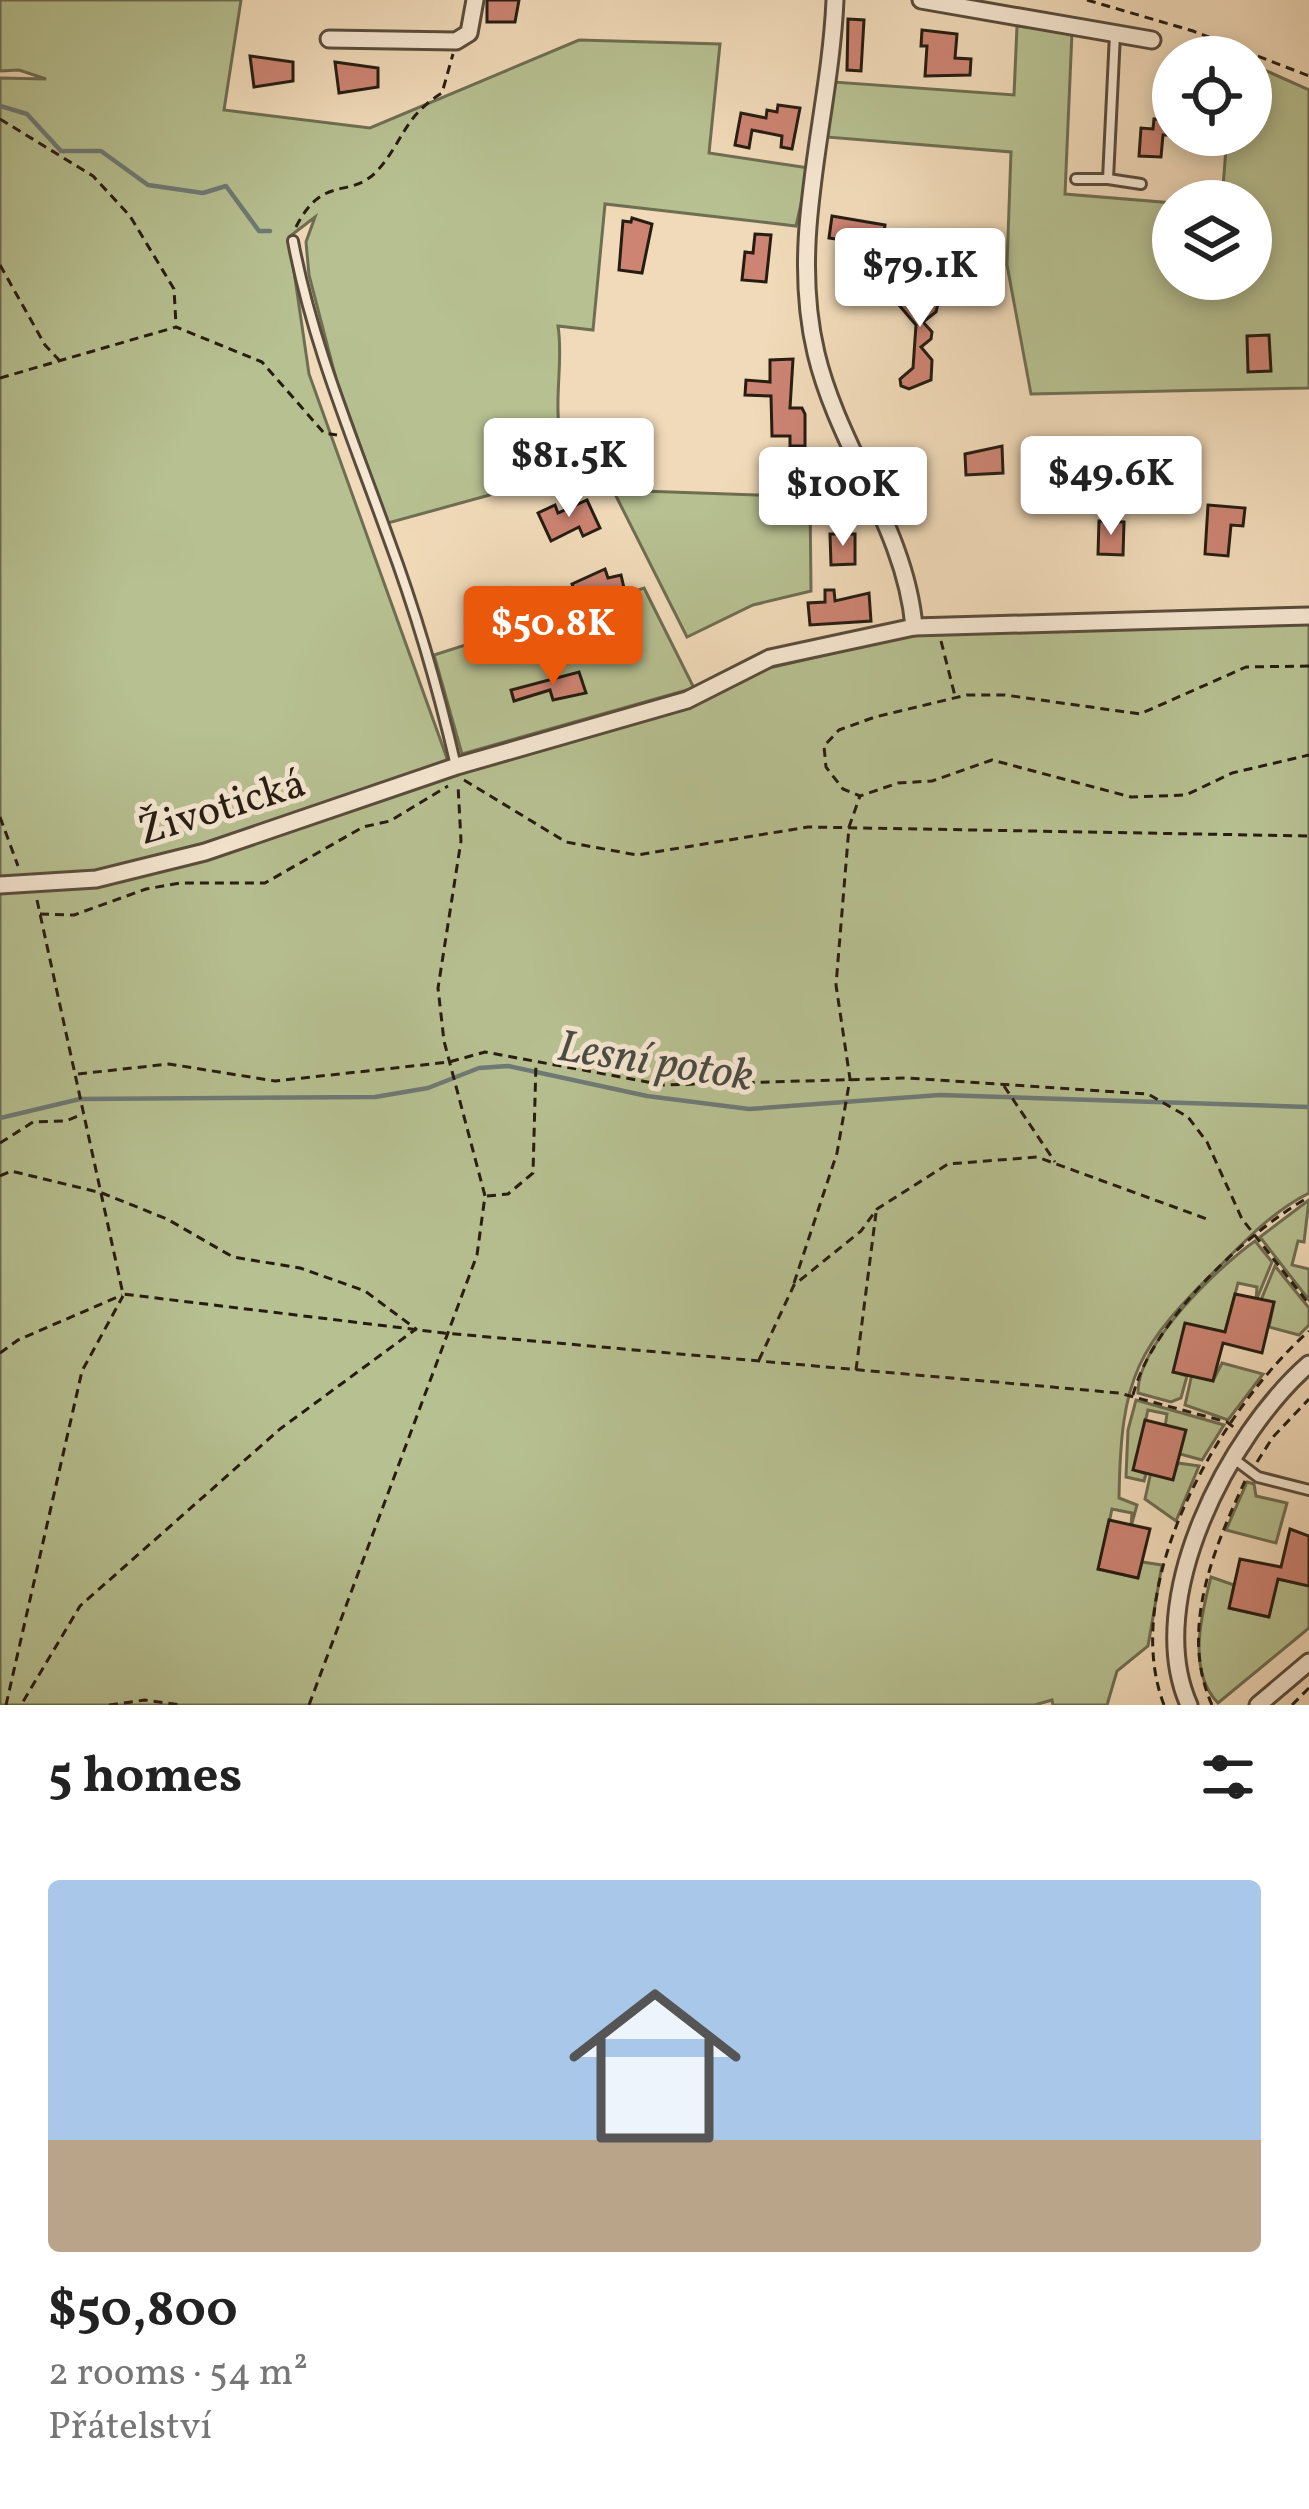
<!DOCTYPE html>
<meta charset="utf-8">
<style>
:root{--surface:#fff;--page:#f6f6f6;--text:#222;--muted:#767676;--line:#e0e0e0;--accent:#ea580c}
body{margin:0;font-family:Vollkorn,serif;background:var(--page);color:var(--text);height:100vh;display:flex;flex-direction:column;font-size:45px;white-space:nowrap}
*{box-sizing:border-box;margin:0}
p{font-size:39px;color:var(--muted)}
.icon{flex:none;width:66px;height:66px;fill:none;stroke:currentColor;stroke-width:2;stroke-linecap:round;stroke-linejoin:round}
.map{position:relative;height:1705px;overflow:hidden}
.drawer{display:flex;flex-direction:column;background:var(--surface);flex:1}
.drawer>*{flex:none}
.buttons{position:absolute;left:1152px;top:36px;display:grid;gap:24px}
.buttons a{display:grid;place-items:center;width:120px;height:120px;border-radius:50%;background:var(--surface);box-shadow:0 6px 18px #0003;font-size:60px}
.price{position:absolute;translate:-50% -102px;padding:0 27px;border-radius:12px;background:#fff;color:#222;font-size:39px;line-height:78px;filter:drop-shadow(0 3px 6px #0008)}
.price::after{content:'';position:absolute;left:50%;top:72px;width:36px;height:27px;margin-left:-18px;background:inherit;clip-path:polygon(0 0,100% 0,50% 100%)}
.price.active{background:var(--accent);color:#fff}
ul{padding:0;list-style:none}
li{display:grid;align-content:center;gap:24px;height:636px;padding:0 48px}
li+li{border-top:3px solid var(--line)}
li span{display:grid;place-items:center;height:372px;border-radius:12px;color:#555}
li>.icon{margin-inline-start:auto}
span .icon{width:216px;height:216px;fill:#fffc;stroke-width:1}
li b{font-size:51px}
h2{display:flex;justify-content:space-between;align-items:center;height:144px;padding:0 48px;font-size:51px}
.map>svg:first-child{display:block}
.green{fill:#b7c091;stroke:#6e6e52;stroke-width:3}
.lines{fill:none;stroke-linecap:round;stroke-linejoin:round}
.stream{stroke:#6e7a76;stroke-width:4.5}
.building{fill:#cd8473;stroke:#261d12;stroke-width:3}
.lane-casing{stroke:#594c3c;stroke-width:14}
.street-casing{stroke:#594c3c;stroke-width:21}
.path{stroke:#261d12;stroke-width:3;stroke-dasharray:9 6;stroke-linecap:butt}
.lane{stroke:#f6e7d2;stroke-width:8}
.street{stroke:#f6e7d2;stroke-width:15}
.labels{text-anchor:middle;stroke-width:10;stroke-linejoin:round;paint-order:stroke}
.street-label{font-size:42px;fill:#261d12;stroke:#f6e7d2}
.water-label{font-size:45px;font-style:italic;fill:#4a4c44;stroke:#f6e7d2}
</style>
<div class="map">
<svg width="1309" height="1705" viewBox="0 0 1309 1705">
<rect width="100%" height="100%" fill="#f1dab9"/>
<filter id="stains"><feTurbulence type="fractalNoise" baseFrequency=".00167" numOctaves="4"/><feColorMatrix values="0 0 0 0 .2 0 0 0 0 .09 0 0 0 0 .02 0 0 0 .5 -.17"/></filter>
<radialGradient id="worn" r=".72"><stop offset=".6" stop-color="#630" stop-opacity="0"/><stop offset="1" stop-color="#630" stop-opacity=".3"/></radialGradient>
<g class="green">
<path d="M0,0H241L224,110L370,128L579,40L720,44L709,153L809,168L796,226L605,204L593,330L558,326C565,369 548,417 568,456L520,473L526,485L388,523L336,379L309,275L306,242L315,217L289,237L309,374L453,775L735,676L924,632L1309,617V1193C1275,1210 1249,1237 1223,1263C1136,1348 1121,1375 1119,1498L1137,1505L1131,1527L1132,1513L1112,1509L1099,1569L1137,1578L1142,1562L1162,1565L1148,1646L1117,1671L1107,1705H1053L1052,1700L1035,1705H0V78L46,79L19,70L0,71Z"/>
<polygon points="1017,26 1072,32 1065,194 1173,203 1173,279 1251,279 1251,201 1222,201 1227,135 1251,135 1251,64 1309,90 1309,388 1031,394 1007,265 1011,152 826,137 834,82 1014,95"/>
<polygon points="613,490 810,497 811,591 753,605 687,637"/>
<polygon points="644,588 694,688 462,754 434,655"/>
<polygon points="1309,1200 1304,1242 1298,1241 1292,1265 1309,1269 1309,1300 1260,1237"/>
<path d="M1255,1241L1272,1262L1256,1301L1257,1287L1238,1283L1225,1332L1185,1324L1174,1372L1187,1376L1181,1398L1171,1402L1138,1393C1137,1345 1217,1268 1255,1241Z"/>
<polygon points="1275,1266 1309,1308 1309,1325 1299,1335 1269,1327 1274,1303 1261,1300"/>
<polygon points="1222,1363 1263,1374 1228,1420 1185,1405 1192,1374 1213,1381"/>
<polygon points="1136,1400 1224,1425 1202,1460 1180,1454 1165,1427 1167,1414 1148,1410 1134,1469 1146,1474 1144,1481 1126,1477 1128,1430"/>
<polygon points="1178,1463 1199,1466 1176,1521 1145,1499 1151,1472 1172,1479"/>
<polygon points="1247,1482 1254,1484 1256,1496 1287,1503 1276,1543 1226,1530"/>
<path d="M1211,1577L1234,1585L1230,1608L1268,1617L1278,1579L1309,1586V1628L1218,1703C1187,1671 1201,1616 1211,1577Z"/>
</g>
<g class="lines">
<g class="stream">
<polyline points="0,106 27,114 61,151 101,151 148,185 203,193 226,186 259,231 270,231"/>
<polyline points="0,1118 80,1099 375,1097 428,1088 479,1068 508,1066 647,1096 749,1109 940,1095 1309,1107"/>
</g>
</g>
<g class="building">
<polygon points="487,0 519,0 515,22 487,22"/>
<polygon points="848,19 864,20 861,71 847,70"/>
<polygon points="922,30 957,34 955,58 971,59 970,75 925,76 927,46 921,46"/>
<polygon points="250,56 293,62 293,81 254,87"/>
<polygon points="335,62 378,68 378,87 339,93"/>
<polygon points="778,105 800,108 792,149 781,147 782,136 752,130 749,148 735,145 741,113 766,118 767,110 777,112"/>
<polygon points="1154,119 1171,121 1170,135 1163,135 1161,157 1139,156 1141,128 1153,129"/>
<polygon points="832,216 885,225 882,246 829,238"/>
<polygon points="632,218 652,224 642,273 619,270 623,221 631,222"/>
<polygon points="755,234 771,235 766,282 742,280 745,252 753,253"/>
<polygon points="917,279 938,292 939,300 936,312 923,322 932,332 931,339 921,347 932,360 931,380 909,389 901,386 900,379 913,368 916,325 898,304 910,293 909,281"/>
<polygon points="1269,335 1271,371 1248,372 1247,336"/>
<polygon points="793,359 790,408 802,408 805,414 805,446 790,446 790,436 772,436 771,396 745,395 746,380 770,382 770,360"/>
<polygon points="1002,446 1003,473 966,475 965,454"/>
<polygon points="1079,452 1079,470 1165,467 1162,500 1092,495 1057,498 1051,469 1039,469 1038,453"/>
<polygon points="587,500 600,528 583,536 579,527 551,541 538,513 555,505 558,513"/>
<polygon points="1208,505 1245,508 1243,526 1231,525 1228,556 1205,554"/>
<polygon points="1099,521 1124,522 1123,555 1098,554"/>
<polygon points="830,534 855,534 855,564 831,565"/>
<polygon points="605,569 608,578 621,575 624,588 577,601 572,584"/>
<polygon points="825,590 834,590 835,601 869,593 871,621 810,625 808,603 825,602"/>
<polygon points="579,672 586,693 553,700 550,690 514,701 511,690"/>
<polygon points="1235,1294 1274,1302 1262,1353 1223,1343 1213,1381 1173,1372 1185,1323 1225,1332"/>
<polygon points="1145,1420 1186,1430 1173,1480 1133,1470"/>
<polygon points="1109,1520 1150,1529 1138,1578 1098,1569"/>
<polygon points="1290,1529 1309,1536 1309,1586 1278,1579 1269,1617 1229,1608 1240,1559 1281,1567"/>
</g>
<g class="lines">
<defs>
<g id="lane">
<polyline points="1076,179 1108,179 1115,34"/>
<polyline points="1108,179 1141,184"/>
<path d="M293,241C312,343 353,439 388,537C416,612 438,688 456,766"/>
<polyline points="1234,1459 1258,1477 1309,1490"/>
</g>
<g id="street">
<path d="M835,0C830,118 788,236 816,353C838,447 906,530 914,627"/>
<polyline points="921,0 1152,40"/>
<polyline points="329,39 456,41 469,33 475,0"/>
<polyline points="0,885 96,879 205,852 457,766 687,700 770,658 914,627 1309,616"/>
<path d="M1189,1705C1142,1600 1229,1434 1309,1364"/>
<polyline points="1258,1705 1309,1662"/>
</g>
</defs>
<use href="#lane" class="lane-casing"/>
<use href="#street" class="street-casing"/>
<g class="path">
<polyline points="1087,0 1193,31 1309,76"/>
<polyline points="0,119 93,176 130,216 174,289 176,325"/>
<path d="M296,227C323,173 350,200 377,171C404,141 403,117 442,93L453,54"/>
<polyline points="0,265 45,345 59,360"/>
<polyline points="0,378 176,327 262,362 324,433 337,435"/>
<polyline points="941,641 955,696"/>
<polyline points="1309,666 1246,667 1140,714 1005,695 967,695 875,717 839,730 824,746 826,767 843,789 860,796 898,783 932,781 992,760 1131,797 1186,795 1232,773 1309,755"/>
<polyline points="464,780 566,842 637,855 808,827 1309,836"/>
<polyline points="0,817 18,866"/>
<polyline points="37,900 123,1294 444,1333 1119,1393 1227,1422 1236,1429"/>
<polyline points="40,914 74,915 146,889 180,883 265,883 363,827 390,821 448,786"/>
<polyline points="78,1074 169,1064 275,1081 449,1062 485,1052 664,1085 908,1078 1148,1094 1188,1117 1207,1142 1242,1219 1309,1304"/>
<polyline points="1004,1086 1055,1162"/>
<polyline points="0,1143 33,1122 66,1121 83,1114"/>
<polyline points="0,1176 11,1171 102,1193 167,1219 233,1257 300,1268 365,1291 416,1329 280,1429 80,1606 21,1705"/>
<polyline points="487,1196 508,1194 533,1173 536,1062"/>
<polyline points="794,1283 837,1153 850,1079 836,985 849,827 860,796"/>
<polyline points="0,1353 18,1340 122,1295"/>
<polyline points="759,1360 794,1285 861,1231 877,1209 948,1164 1037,1157 1207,1219"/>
<polyline points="856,1370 876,1213"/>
<path d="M1133,1395C1152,1322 1244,1234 1309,1197"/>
<polyline points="1257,1462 1273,1437 1309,1399"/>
<polyline points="6,1705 82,1371 123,1296"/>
<polyline points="109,1705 145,1700 181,1705"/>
<polyline points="309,1705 477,1255 485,1196 444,1041 438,988 461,841 458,785"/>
<path d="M1164,1705C1118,1585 1221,1409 1309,1331"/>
<path d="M1212,1705C1179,1631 1213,1550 1245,1481"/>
<polyline points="1292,1705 1309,1688"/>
</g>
<use href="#lane" class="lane"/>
<use href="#street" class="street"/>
</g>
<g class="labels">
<g class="street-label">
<text transform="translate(221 805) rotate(-17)" y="15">Životická</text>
</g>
<g class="water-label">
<text transform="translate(656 1059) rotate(9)" y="16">Lesní potok</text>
</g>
</g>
<rect width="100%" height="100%" filter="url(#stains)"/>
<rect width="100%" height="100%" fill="url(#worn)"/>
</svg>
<div class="buttons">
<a><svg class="icon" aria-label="locate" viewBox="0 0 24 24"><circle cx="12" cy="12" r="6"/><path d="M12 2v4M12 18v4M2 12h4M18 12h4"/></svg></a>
<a><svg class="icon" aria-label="layers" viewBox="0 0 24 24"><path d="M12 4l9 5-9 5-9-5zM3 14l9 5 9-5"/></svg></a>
</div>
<b class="price" style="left:920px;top:330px">$79.1K</b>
<b class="price" style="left:569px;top:520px">$81.5K</b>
<b class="price" style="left:1111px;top:538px">$49.6K</b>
<b class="price" style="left:843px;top:549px">$100K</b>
<b class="price active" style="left:553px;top:688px">$50.8K</b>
</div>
<section class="drawer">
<h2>5 homes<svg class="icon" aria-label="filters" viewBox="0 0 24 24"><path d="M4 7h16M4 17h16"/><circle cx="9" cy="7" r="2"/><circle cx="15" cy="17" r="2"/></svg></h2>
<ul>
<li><span style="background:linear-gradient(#a9c7e8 70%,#b9a48a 0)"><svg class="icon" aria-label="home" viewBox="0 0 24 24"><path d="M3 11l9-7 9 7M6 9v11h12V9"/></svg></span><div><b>$50,800</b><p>2 rooms · 54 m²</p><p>Přátelství</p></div></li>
</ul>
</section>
